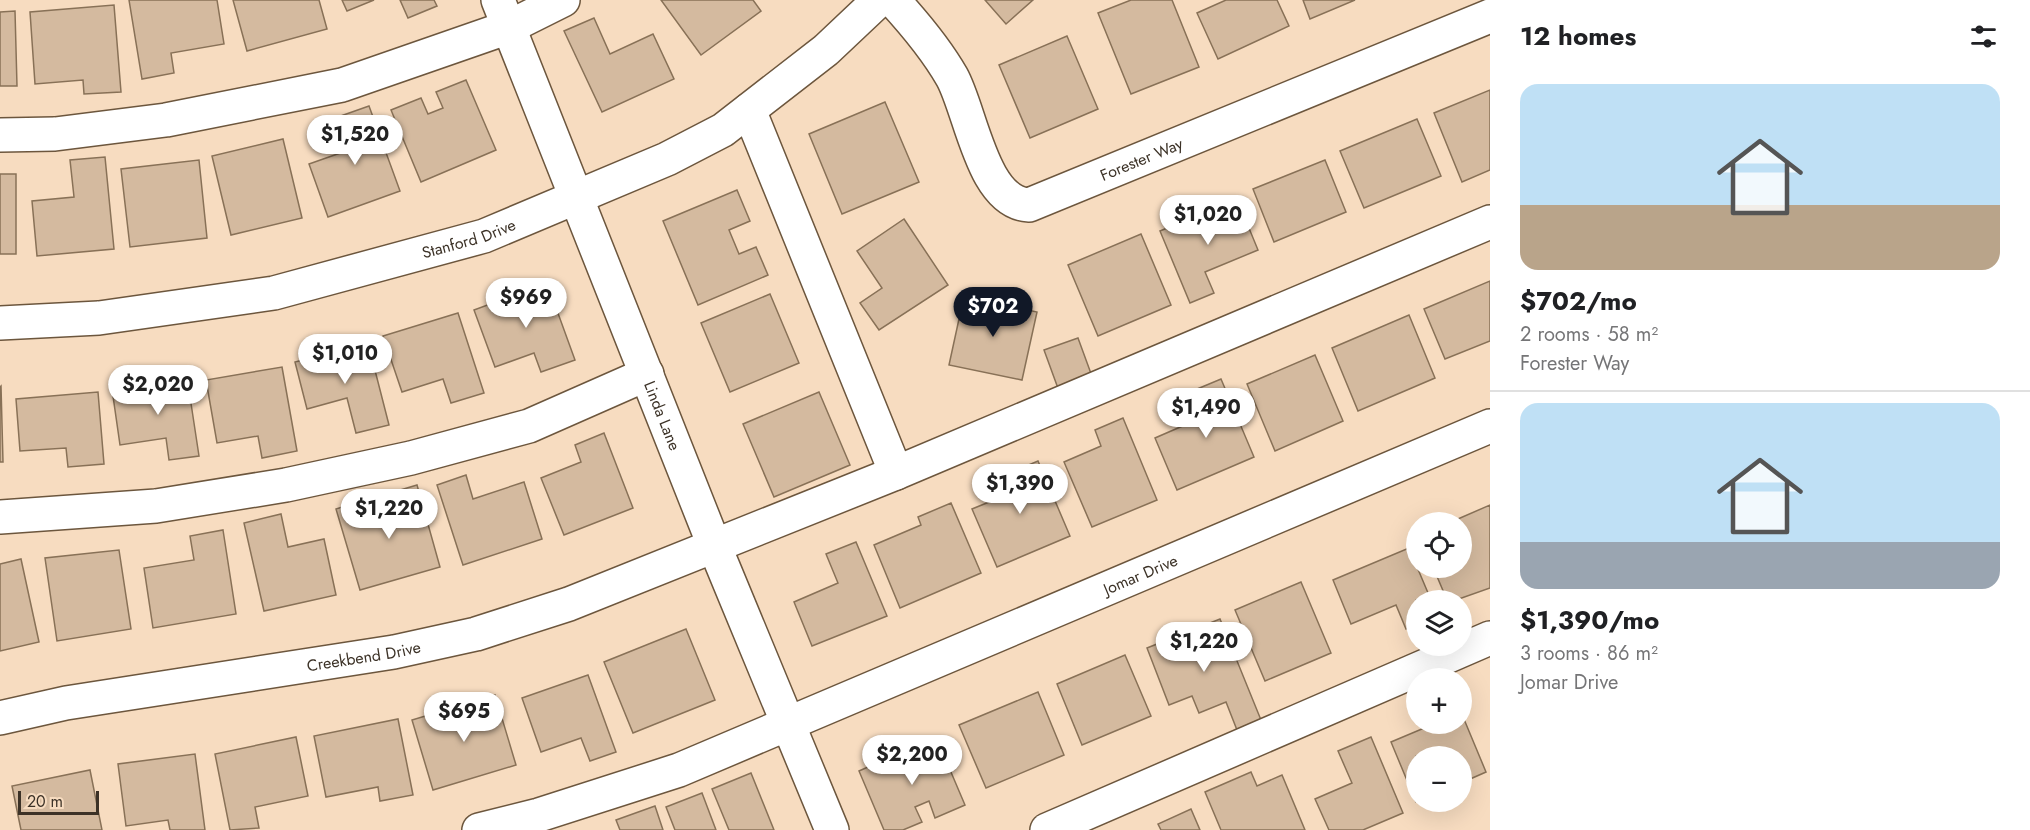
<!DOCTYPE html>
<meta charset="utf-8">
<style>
:root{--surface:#fff;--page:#f6f6f6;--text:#202124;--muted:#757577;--line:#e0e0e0;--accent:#111827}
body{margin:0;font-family:Jost,sans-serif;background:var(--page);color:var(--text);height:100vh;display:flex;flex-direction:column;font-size:22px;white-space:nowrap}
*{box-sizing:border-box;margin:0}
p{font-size:20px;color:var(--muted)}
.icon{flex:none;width:33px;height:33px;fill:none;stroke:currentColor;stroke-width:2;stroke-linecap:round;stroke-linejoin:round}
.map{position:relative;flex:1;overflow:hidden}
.panel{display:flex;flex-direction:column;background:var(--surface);width:540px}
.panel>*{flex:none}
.tools{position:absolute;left:1406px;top:512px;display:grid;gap:12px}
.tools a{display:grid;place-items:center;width:66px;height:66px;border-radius:50%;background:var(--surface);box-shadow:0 6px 24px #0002;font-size:30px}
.scale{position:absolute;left:18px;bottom:15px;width:81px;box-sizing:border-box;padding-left:6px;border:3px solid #3c3227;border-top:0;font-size:16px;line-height:21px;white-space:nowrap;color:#3c3227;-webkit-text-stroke:4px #f7dcc0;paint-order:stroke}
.price{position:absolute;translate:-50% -51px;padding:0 14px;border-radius:21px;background:#fff;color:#222;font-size:20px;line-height:39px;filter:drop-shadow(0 2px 3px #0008)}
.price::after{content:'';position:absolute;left:50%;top:36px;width:18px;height:14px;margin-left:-9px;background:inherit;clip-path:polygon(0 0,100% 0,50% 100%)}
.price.active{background:var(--accent);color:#fff}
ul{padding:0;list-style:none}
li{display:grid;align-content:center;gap:12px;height:318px;padding:0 30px}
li+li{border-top:2px solid var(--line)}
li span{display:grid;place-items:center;height:186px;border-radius:18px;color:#555}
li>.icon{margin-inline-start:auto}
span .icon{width:108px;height:108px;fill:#fffc;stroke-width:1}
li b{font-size:26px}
h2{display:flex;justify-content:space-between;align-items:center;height:72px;padding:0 30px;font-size:26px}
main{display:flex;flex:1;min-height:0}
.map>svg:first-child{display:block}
.building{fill:#d4ba9f;stroke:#887157;stroke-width:1.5}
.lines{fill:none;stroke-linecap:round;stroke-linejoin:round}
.minor-casing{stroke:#6c563d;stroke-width:36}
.minor{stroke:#fff;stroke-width:33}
.labels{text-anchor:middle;stroke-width:6;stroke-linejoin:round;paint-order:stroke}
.street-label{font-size:16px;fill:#3c3227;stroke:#f7dcc0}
</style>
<main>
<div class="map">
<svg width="1490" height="830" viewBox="0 0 1490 830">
<rect width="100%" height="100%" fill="#f7dcc0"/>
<g class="building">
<polygon points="129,0 217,0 224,44 171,53 174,73 142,79"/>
<polygon points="233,0 319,0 327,29 247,51"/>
<polygon points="342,0 374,0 347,11"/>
<polygon points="400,0 434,0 437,6 408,18"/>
<polygon points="661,0 753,0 761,11 701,55"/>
<polygon points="985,0 1033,0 1006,24"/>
<polygon points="1131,0 1172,0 1199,67 1131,94 1098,13"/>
<polygon points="1226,0 1277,0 1289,26 1218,59 1197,13"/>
<polygon points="1303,0 1355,0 1310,19"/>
<polygon points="114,5 121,92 84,94 83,80 35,84 30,12"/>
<polygon points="15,11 17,86 0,86 0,12"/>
<polygon points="594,18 610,54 653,34 674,79 602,112 564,31"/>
<polygon points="1067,36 1098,109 1030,138 999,65"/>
<polygon points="466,80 496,150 421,182 391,110 421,98 428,114 443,108 436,92"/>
<polygon points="1490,90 1490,170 1462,182 1434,113"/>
<polygon points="885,102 919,182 842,214 809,134"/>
<polygon points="369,106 400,191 328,217 309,164 346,151 335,118"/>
<polygon points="1417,119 1441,176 1364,208 1340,151"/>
<polygon points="283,139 302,218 231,235 212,156"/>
<polygon points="105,157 114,249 37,256 32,201 74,197 70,160"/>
<polygon points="199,160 207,238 130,247 121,169"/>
<polygon points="1325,160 1346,212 1274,242 1253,189"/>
<rect x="0" y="174" width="16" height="80"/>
<polygon points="737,190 750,221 729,230 739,254 756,247 768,275 698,305 663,221"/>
<polygon points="1237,199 1258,250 1205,272 1214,293 1190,303 1160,231"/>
<polygon points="904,219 948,285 879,330 860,303 882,288 857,251"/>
<polygon points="1141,234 1171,305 1098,336 1068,265"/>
<polygon points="1490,281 1490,341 1445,359 1424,309"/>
<polygon points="547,283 575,360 541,372 534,353 495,367 474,310"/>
<polygon points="770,294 799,363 730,392 701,323"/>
<polygon points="964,296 1037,312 1022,380 949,365"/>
<polygon points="458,313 484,393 451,403 443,379 402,392 383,336"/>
<polygon points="1409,315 1435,378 1358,411 1332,348"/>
<polygon points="1078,338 1093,379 1059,391 1044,350"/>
<polygon points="368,343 389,425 356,433 347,398 307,409 295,362"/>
<polygon points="1315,355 1343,421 1275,451 1247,384"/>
<polygon points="282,367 297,451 262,458 258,436 217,443 206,380"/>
<polygon points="187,377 199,456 169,460 166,438 120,445 112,389"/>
<polygon points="1221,379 1254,457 1177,490 1155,438 1201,418 1190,392"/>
<polygon points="1,386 3,462 0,462 0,387"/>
<polygon points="98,392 104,464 68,467 66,448 20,451 16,399"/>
<polygon points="819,392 850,465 774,497 743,424"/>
<polygon points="1123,418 1157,500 1092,527 1064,462 1101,446 1095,430"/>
<polygon points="604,433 633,508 564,535 541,478 581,462 575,445"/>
<polygon points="1038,461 1070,536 997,567 972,509 994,500 986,483"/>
<polygon points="466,475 473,499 524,482 542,539 463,565 437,485"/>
<polygon points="417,485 440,567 360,590 336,509 365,500 372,522 394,516 387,494"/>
<polygon points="951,503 981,573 900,608 874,545 921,525 918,517"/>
<polygon points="1490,505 1490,588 1456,600 1447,600 1433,567 1461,567 1461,522 1451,522"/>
<polygon points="281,514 288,547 324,539 336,595 264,611 244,523"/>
<polygon points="223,530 236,614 153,628 144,568 194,560 190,536"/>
<polygon points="856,542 887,616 812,646 794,602 838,583 826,554"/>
<polygon points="1409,548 1431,600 1416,600 1416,625 1406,629 1396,605 1351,624 1333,580"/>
<polygon points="119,550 131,629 57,641 45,558"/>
<polygon points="21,559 39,642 0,651 0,564"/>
<polygon points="1301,582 1331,653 1265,681 1235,610"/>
<polygon points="1220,619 1261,720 1237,730 1226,702 1199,713 1192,696 1169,705 1147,648"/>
<polygon points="686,629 715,700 633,733 604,662"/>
<polygon points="1125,655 1151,716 1082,745 1057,684"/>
<polygon points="588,675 616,752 590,761 581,738 541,752 522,698"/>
<polygon points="1038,692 1064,755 986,788 959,725"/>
<polygon points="495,695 516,765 433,790 412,720"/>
<polygon points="1461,712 1486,772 1461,783 1461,756 1416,756 1416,801 1418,801 1416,802 1391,742 1436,723 1461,723"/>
<polygon points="398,719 413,795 380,801 378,787 326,797 314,736"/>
<polygon points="296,737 308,796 255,807 259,828 230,830 215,754"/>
<polygon points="936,737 965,805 935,818 929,801 915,807 922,822 903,830 884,830 859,771"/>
<polygon points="1371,737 1403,813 1363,830 1329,830 1315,799 1352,783 1338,751"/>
<polygon points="195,754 205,830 170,830 168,820 126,826 118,764"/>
<polygon points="90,770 102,830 21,830 12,786"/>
<polygon points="1251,772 1257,786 1282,775 1305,830 1221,830 1205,792"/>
<polygon points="751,773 774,830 729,830 712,789"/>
<polygon points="702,793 716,830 675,830 666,807"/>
<polygon points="655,806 663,830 620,830 616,820"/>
<polygon points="1191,809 1200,830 1161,830 1158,824"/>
</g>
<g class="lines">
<defs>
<g id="minor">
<path id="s1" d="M498,0L714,545L832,830"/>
<path id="s2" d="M893,0C915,24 936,49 952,77C971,111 982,203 1029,205L1490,16"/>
<polyline points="749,110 896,473"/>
<polyline points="0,135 55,134 166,120 342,85 509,27 563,0"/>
<path id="s3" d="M0,323L99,318L274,293L484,236L667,159L723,130L826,50L879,0"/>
<polyline points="0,517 156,506 286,485 411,458 529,426 647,374"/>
<path id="s4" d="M0,718L66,703L394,652L476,634L569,604L896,473L1490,222"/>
<path id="s5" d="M479,830L539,815L679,770L1490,426"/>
<polyline points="1047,830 1490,638"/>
</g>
</defs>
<use href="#minor" class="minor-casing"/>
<use href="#minor" class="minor"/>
</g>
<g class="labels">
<g class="street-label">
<text dy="6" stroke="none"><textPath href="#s2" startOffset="375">Forester Way</textPath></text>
<text dy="6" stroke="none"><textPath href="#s3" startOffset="478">Stanford Drive</textPath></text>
<text dy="6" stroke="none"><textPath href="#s1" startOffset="447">Linda Lane</textPath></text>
<text dy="6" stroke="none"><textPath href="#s5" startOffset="710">Jomar Drive</textPath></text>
<text dy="6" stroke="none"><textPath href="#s4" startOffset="369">Creekbend Drive</textPath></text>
</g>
</g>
</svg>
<div class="tools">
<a><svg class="icon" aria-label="locate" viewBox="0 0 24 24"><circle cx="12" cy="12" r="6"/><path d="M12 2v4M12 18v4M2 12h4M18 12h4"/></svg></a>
<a><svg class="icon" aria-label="layers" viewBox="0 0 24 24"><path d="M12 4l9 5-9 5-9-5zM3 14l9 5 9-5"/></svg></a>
<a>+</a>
<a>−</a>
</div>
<div class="scale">20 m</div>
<b class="price" style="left:355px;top:166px">$1,520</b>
<b class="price" style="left:1208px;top:246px">$1,020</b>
<b class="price" style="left:526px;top:329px">$969</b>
<b class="price active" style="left:993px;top:338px">$702</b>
<b class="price" style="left:345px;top:385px">$1,010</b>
<b class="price" style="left:158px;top:416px">$2,020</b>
<b class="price" style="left:1206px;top:439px">$1,490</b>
<b class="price" style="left:1020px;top:515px">$1,390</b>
<b class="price" style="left:389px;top:540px">$1,220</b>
<b class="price" style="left:1204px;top:673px">$1,220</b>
<b class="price" style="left:464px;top:743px">$695</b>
<b class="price" style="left:912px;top:786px">$2,200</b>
</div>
<section class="panel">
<h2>12 homes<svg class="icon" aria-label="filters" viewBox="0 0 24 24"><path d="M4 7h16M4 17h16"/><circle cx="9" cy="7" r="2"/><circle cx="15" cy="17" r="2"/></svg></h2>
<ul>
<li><span style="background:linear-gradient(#bfe0f5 65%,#b9a48a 0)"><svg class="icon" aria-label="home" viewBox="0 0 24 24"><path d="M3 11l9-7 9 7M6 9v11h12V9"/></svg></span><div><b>$702/mo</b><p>2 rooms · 58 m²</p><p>Forester Way</p></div></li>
<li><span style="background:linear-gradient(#bfe0f5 75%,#9aa5b1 0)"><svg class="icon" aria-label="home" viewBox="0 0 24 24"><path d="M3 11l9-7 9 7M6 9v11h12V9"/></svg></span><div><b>$1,390/mo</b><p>3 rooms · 86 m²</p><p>Jomar Drive</p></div></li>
</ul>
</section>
</main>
